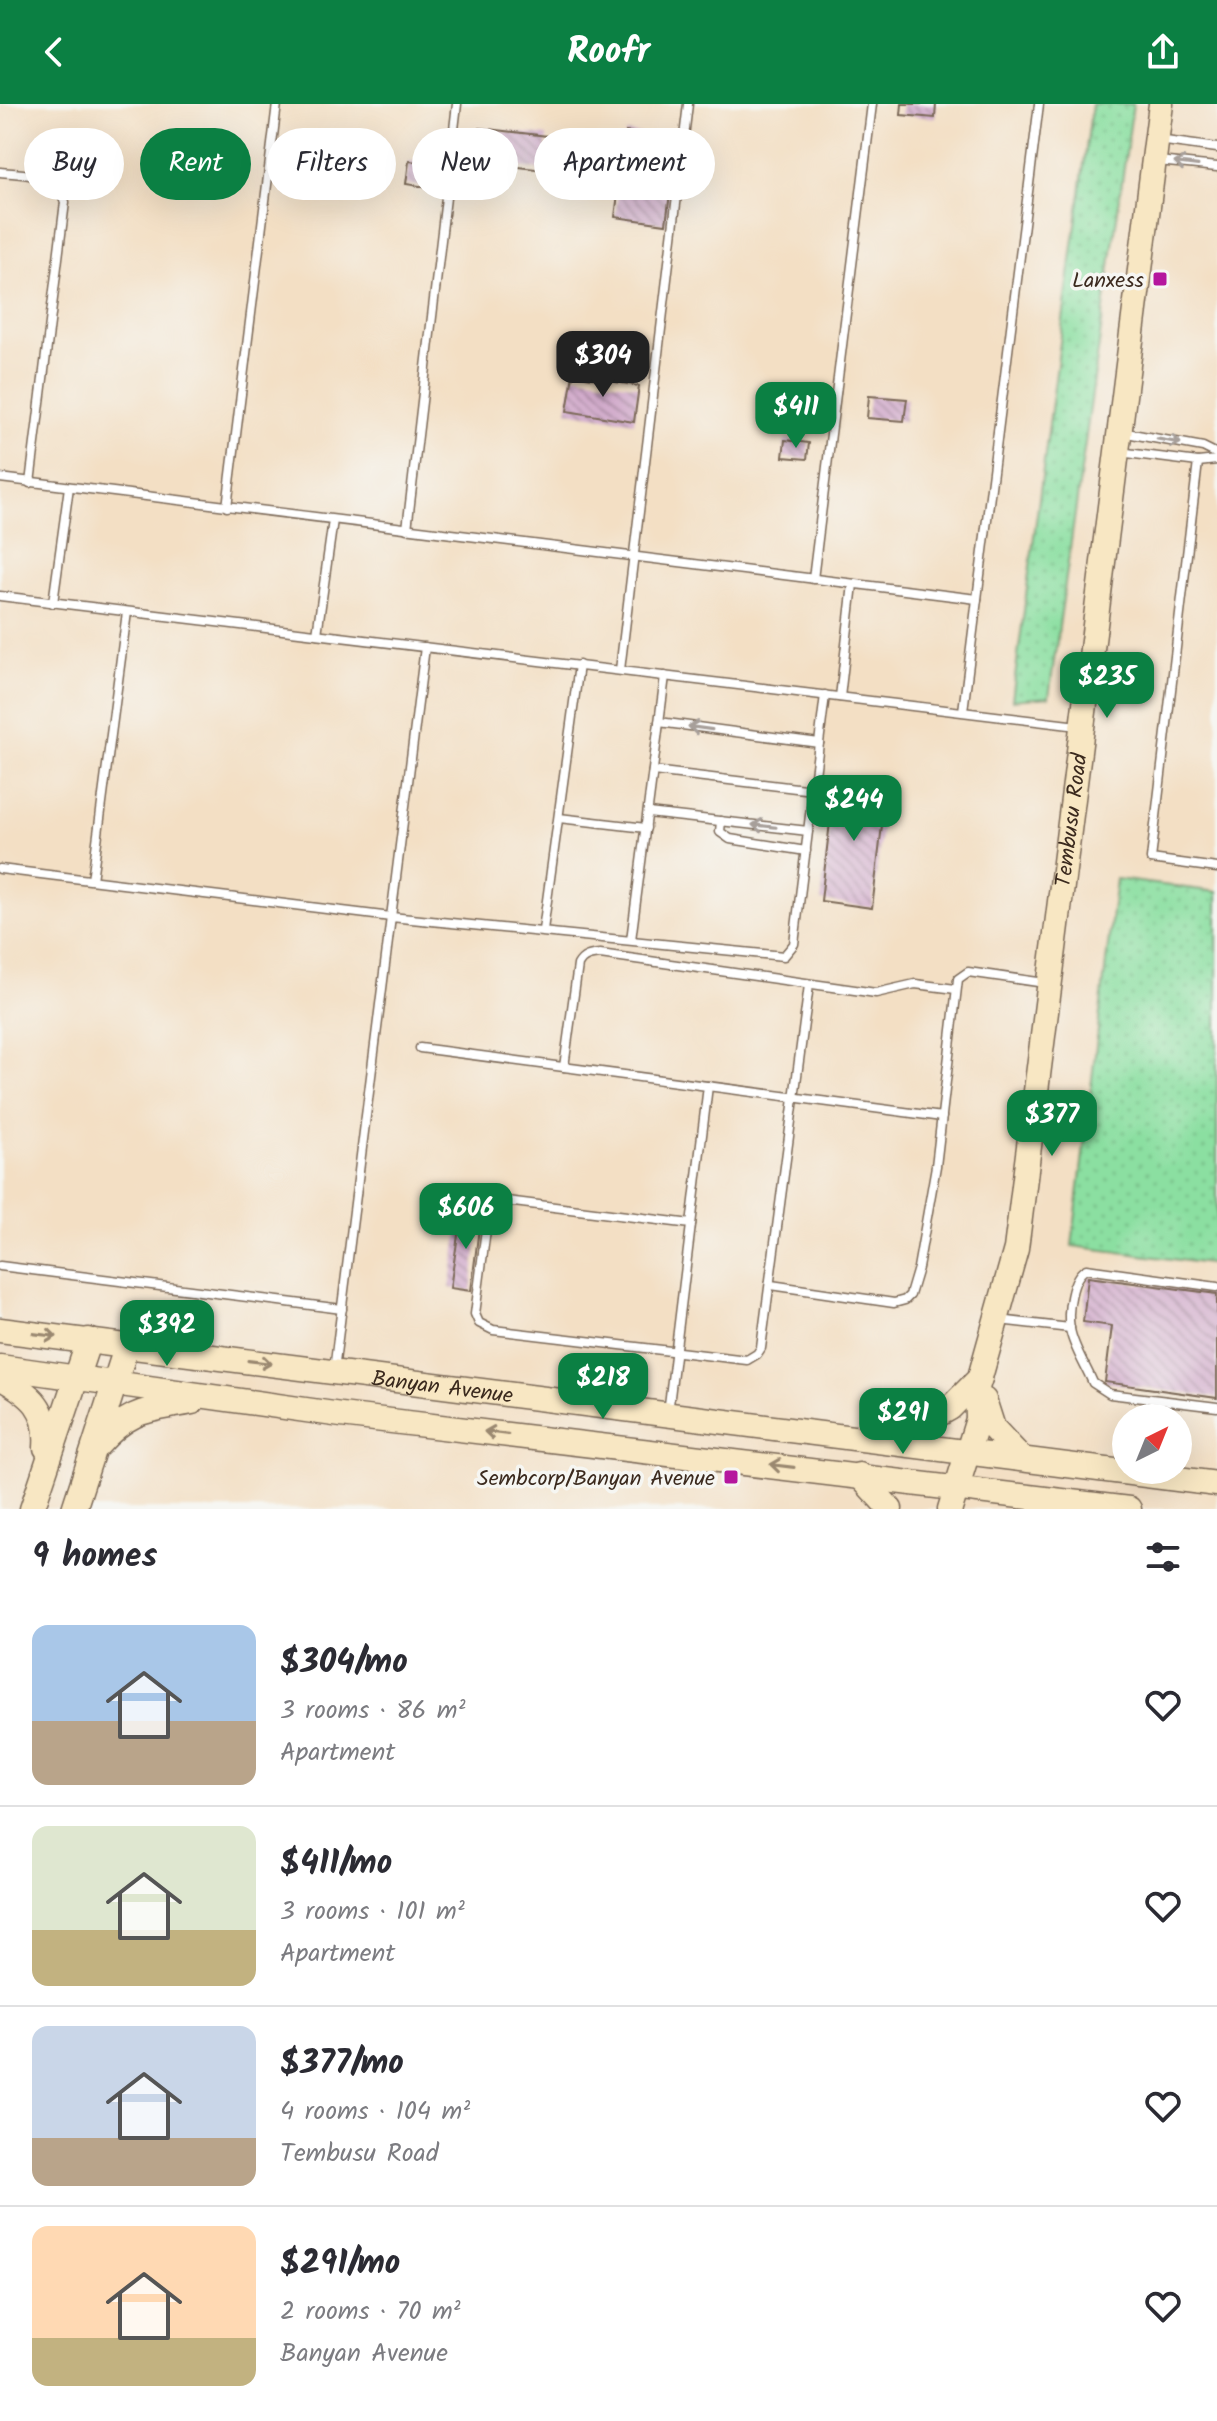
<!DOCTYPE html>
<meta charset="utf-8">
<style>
:root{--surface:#fff;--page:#f2f2f3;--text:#2b2b33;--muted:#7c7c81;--line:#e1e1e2;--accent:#0b8043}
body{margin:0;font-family:Kalam,sans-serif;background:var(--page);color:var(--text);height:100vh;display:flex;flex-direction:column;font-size:30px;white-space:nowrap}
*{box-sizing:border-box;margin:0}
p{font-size:26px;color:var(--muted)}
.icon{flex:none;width:44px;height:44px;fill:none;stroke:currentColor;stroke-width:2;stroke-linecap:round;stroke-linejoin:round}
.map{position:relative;height:1405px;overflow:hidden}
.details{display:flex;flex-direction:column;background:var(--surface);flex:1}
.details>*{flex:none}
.guide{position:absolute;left:24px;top:24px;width:800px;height:72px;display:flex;gap:16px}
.needle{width:52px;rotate:43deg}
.fabs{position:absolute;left:1112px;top:1300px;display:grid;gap:16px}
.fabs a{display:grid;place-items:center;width:80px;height:80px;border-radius:50%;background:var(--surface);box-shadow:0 8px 32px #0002;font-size:40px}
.price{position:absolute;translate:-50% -68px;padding:0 18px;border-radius:16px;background:var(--accent);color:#fff;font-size:26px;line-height:52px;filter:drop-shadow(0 2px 4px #0008)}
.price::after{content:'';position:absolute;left:50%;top:48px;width:24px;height:18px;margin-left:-12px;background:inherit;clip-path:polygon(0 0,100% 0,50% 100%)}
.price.on{background:#222;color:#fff}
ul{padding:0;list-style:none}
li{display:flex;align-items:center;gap:24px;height:200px;padding:0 32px}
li+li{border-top:2px solid var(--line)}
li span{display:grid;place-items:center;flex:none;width:224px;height:160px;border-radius:16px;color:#555}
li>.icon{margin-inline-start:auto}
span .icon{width:96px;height:96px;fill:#fffc;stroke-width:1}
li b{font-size:34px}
h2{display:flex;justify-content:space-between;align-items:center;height:96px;padding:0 32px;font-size:34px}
.chip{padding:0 28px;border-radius:36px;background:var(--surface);box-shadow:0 8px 32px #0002;font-size:28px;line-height:72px}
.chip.on{background:var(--accent);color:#fff}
header{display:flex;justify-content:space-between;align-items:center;height:104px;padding:0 32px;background:var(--accent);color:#fff;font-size:36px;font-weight:600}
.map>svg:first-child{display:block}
.green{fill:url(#green-dots);stroke:#638460;stroke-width:2}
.building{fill:url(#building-back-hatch)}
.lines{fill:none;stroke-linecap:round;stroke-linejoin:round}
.lane-casing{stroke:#7b6958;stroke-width:11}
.secondary-casing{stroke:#7b6958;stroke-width:27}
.lane{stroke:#fff;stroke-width:8}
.secondary{stroke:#f8e7c3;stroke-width:24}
.oneway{stroke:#a79f9a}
.oneway2{stroke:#9a8870}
.poi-dot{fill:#b5179e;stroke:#f6f6f2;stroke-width:3}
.labels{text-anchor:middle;stroke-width:7;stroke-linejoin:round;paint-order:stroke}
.poi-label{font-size:22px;fill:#3b2a1e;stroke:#f6f6f2;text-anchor:end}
.street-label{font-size:22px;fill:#3b2a1e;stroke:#f6f6f2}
</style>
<header><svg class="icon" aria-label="back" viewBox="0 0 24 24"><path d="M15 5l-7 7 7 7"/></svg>Roofr<svg class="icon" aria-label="share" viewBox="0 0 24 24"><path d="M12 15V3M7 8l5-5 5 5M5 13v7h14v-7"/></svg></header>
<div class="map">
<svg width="1217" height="1405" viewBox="0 0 1217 1405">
<defs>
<pattern id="green-dots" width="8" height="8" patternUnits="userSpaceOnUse" patternTransform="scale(2)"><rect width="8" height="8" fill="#8bdfa1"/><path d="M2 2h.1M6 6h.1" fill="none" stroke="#79c08a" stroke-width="1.8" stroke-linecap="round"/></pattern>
<pattern id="building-back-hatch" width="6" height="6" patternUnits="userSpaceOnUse" patternTransform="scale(2)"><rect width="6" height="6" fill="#d1aacb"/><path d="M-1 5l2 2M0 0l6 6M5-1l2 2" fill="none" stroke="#ab8ba4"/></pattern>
</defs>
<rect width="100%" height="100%" fill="#f6f6f2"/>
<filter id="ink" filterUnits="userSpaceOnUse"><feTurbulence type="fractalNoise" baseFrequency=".0125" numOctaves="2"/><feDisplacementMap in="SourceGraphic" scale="16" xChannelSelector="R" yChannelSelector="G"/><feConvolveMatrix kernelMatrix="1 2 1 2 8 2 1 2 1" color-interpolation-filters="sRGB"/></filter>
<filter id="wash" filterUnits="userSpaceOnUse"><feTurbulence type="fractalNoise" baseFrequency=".006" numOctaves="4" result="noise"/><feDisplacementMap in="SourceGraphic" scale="32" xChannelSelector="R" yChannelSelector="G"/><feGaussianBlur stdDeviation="1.8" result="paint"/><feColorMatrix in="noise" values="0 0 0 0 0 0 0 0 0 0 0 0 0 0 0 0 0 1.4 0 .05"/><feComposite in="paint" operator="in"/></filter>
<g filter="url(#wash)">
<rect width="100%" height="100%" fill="#f3dfc4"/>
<g class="green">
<polygon points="1092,0 1133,0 1049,593 1012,596"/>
<polygon points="1116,775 1217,788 1217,1161 1072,1142"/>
</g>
<g id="blocks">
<g class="building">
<polygon points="902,0 936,0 935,14 901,11"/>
<polygon points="479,24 547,32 544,66 475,58"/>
<polygon points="626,28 677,35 666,120 615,113"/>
<polygon points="409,57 443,61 440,85 406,80"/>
<polygon points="573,271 639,282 634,318 567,307"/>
<polygon points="869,292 907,295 904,317 867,314"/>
<polygon points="785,336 809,339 807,355 783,353"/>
<polygon points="835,674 887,680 872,804 821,797"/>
<polygon points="462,1105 481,1108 471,1187 450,1184"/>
<polygon points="1088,1173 1217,1190 1217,1294 1105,1278 1112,1222 1083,1218"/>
</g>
</g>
</g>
<g filter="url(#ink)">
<use href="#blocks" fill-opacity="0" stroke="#7b6958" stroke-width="2"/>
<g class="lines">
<defs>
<g id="lane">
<polyline points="1158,36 1217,44"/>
<polyline points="1158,57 1217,63"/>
<path d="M0,68C27,71 56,68 65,98L30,379"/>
<polyline points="1121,328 1203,343 1217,350"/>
<polyline points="1119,348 1198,358 1217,356"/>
<polyline points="1198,358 1151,755 1217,764"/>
<polyline points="0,374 977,495"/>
<polyline points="227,403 277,0"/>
<polyline points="407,425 457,0"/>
<polyline points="813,475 872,0"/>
<polyline points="0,492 1078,622"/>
<polyline points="53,499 69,383"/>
<polyline points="317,530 333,416"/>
<polyline points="620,566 688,0"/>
<polyline points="840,593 853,480"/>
<polyline points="963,607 1039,0"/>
<polyline points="659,618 819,639"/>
<polyline points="653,667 813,686"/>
<polyline points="648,709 808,727"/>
<polyline points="559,714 646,724"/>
<polyline points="721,717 720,728 730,735 806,747"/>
<polyline points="0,765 391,813 784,852 794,840 825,591"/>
<polyline points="92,776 127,508"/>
<polyline points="543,826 579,561"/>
<polyline points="631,836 665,572"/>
<polyline points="420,944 942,1013"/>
<path d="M564,963L578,861C583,852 590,851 600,850L876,889L915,880L956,885"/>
<polyline points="691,1120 490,1095 475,1210 479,1219 493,1226 747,1256 757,1250 761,1244 809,881"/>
<polyline points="0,1162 342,1205"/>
<polyline points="771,1181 894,1199 905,1196 910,1191 918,1164 936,1062 958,875 968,868 1045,879"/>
<path d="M1217,1183L1086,1165C1071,1173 1067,1209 1070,1225C1073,1243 1086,1262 1093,1279L1110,1290L1217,1303"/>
<polyline points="999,1216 1070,1224"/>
<polyline points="334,1266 425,543"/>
<polyline points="668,1309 708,982"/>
</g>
<g id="secondary">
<path id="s1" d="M0,1226L1217,1380"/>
<polyline points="0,1263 341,1311 1129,1405"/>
<path d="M0,1273C32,1291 49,1304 46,1344"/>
<polyline points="984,1296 993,1324 1021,1354"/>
<polyline points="889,1338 950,1304 980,1274"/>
<path d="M98,1341C131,1304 147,1307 192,1298"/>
<polyline points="859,1371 890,1405"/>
<polyline points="32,1405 89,1236"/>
<polyline points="74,1405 127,1241"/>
<path id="s2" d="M950,1405L978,1315L977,1284L1016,1145L1161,0"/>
</g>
</defs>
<use href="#lane" class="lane-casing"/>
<use href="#secondary" class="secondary-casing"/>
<use href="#lane" class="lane"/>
<use href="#secondary" class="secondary"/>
</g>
<defs><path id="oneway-shaft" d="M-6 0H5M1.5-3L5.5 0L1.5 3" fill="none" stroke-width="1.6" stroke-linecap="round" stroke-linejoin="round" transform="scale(2)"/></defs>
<g class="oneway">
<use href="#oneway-shaft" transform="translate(1186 60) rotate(-173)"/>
<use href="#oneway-shaft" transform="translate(1169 337) rotate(10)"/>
<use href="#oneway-shaft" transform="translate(700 624) rotate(-172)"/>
<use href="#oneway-shaft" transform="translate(764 722) rotate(-174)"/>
</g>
<g class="oneway2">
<use href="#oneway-shaft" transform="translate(45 1231) rotate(7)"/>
<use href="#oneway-shaft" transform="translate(260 1258) rotate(7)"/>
<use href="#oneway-shaft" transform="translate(496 1329) rotate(-173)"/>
<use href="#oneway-shaft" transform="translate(782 1362) rotate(-173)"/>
</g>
</g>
<g class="poi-dot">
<rect x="1152" y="167" width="16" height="16" rx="4"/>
<rect x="723" y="1365" width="16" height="16" rx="4"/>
</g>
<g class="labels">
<g class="poi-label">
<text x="1144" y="183">Lanxess</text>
<text x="715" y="1381">Sembcorp/Banyan Avenue</text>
</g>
<g class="street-label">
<text dy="8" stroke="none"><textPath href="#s2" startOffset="702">Tembusu Road</textPath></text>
<text dy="8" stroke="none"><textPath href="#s1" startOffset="446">Banyan Avenue</textPath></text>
</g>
</g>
</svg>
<div class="fabs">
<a><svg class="needle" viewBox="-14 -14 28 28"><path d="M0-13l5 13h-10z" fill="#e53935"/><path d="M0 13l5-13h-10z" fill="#7c7c81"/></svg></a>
</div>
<b class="price on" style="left:603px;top:295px">$304</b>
<b class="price" style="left:796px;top:346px">$411</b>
<b class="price" style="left:1107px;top:616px">$235</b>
<b class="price" style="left:854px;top:739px">$244</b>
<b class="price" style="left:1052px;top:1054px">$377</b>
<b class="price" style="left:466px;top:1147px">$606</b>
<b class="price" style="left:167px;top:1264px">$392</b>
<b class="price" style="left:603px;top:1317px">$218</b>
<b class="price" style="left:903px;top:1352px">$291</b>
<div class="guide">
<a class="chip">Buy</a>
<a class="chip on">Rent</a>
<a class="chip">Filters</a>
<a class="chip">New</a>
<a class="chip">Apartment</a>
</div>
</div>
<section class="details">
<h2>9 homes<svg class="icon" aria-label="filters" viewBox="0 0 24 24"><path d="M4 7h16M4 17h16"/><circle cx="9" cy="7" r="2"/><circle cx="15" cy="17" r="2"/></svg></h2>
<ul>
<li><span style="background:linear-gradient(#a9c7e8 60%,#b9a48a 0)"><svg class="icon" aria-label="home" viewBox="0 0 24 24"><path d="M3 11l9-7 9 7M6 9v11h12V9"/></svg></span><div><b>$304/mo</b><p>3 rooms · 86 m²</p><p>Apartment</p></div><svg class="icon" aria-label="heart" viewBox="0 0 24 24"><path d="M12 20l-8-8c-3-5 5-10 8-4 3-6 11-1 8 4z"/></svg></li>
<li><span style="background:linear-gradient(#dfe7d0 65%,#c2b280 0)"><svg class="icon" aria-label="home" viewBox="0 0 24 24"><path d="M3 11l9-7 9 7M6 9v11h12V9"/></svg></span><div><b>$411/mo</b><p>3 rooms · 101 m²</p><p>Apartment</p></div><svg class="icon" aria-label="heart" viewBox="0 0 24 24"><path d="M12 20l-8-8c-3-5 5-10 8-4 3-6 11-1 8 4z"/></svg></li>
<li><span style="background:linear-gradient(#c9d6e8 70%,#b9a48a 0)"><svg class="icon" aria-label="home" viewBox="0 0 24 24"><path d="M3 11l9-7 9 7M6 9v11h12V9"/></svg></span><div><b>$377/mo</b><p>4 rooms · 104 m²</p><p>Tembusu Road</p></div><svg class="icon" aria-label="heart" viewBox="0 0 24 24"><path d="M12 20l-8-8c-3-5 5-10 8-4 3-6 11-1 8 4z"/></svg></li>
<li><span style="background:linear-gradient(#ffd9b3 70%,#c2b280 0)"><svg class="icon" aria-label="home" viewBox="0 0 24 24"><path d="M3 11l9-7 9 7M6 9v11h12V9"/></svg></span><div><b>$291/mo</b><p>2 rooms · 70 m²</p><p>Banyan Avenue</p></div><svg class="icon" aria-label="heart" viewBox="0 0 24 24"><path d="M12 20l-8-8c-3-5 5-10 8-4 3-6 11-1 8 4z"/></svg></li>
</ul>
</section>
